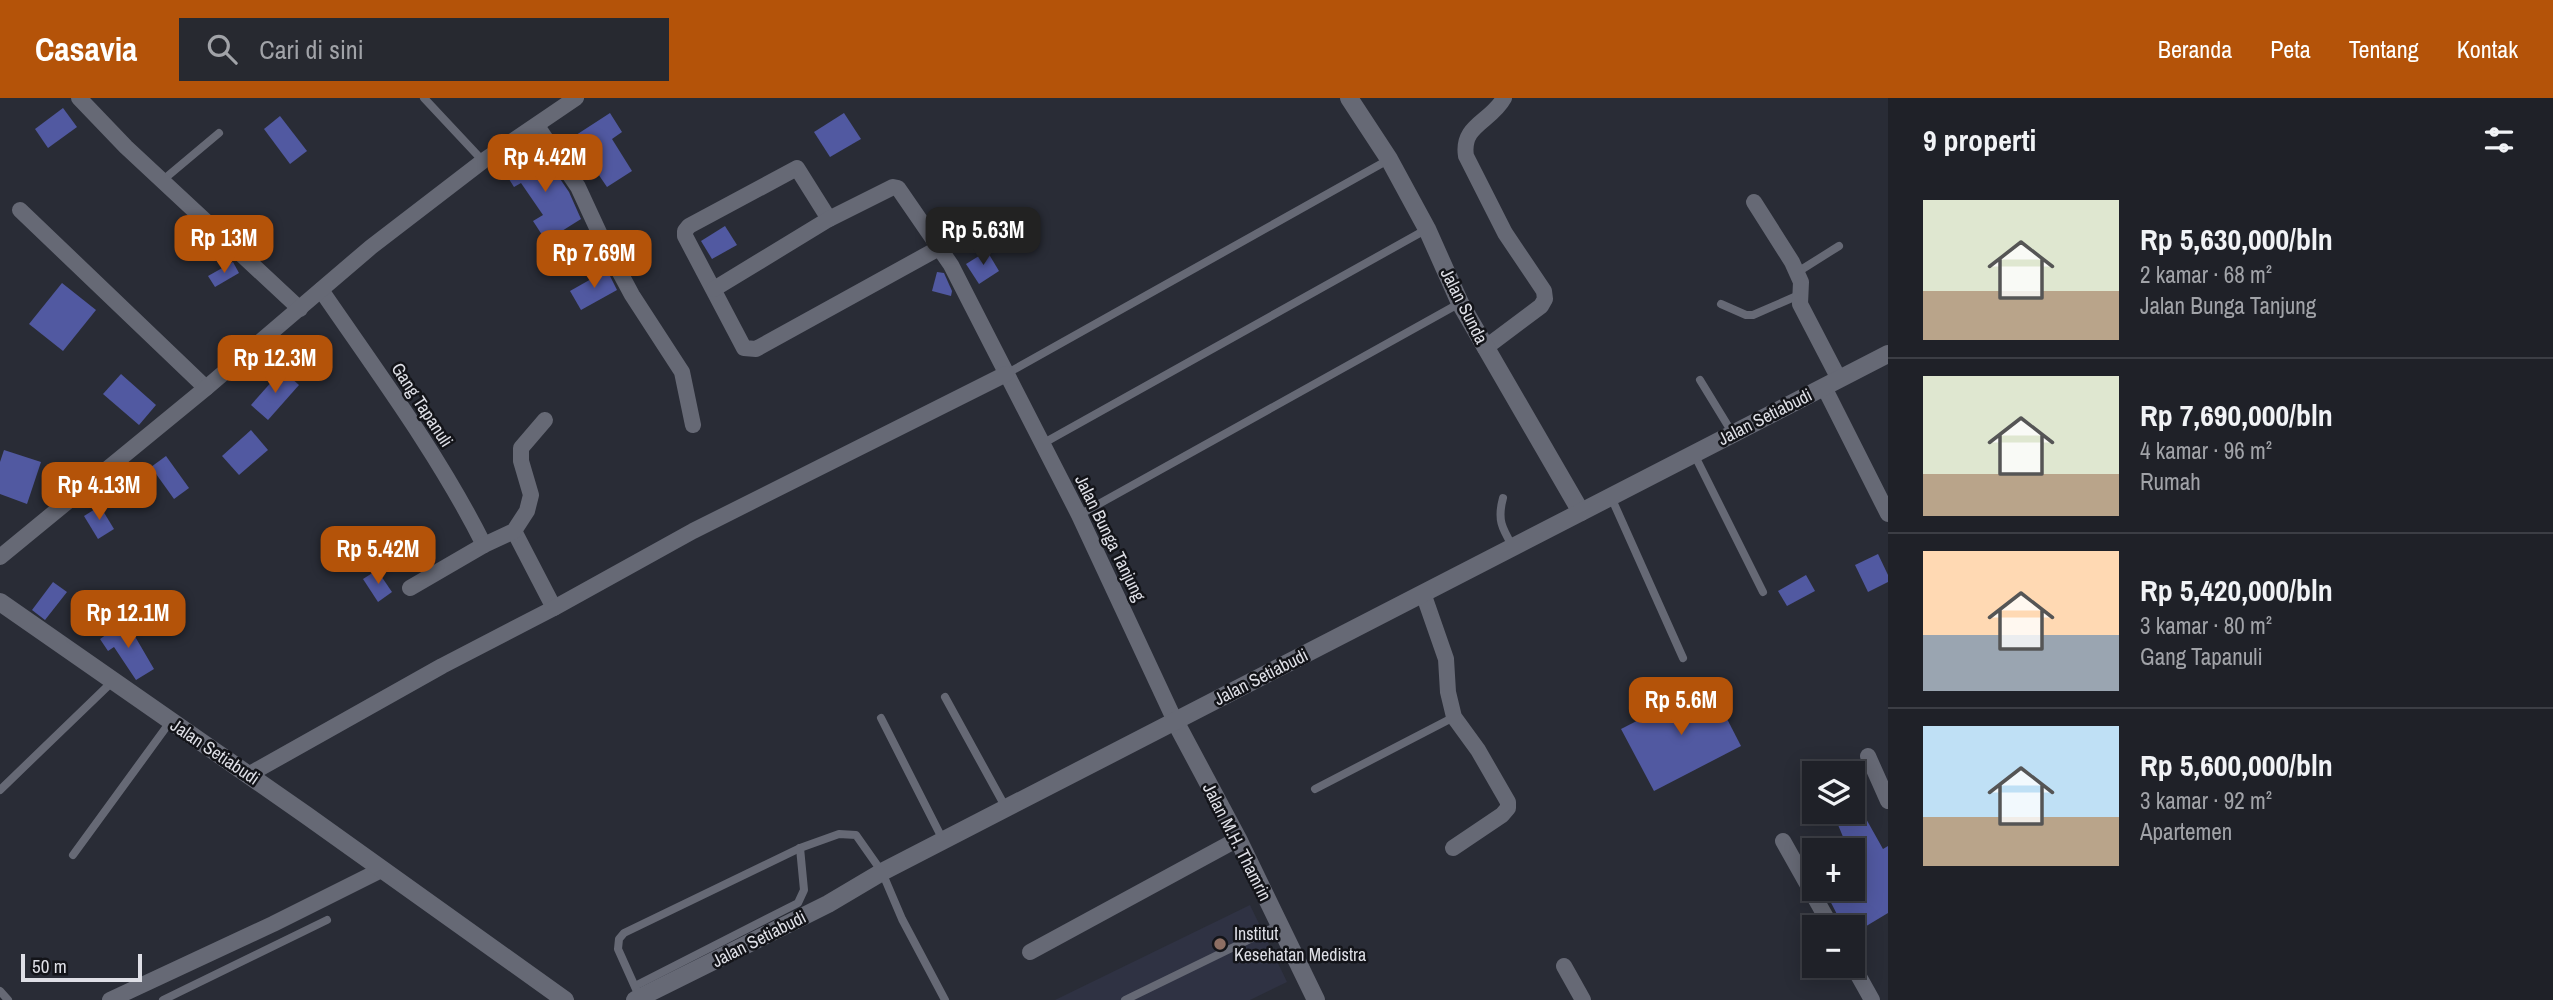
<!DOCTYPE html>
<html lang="id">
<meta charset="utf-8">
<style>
:root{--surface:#1f2128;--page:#272930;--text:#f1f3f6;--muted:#a1a3a8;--line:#3c3e45;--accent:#b45309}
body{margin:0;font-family:"Archivo Narrow",sans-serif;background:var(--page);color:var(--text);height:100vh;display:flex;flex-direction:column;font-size:26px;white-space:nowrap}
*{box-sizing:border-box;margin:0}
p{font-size:23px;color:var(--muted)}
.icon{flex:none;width:38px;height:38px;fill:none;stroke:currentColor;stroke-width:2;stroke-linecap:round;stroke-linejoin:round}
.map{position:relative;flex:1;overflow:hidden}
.details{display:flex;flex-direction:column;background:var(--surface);width:665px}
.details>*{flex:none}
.controls{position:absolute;left:1802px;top:663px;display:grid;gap:14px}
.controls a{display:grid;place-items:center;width:63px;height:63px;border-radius:0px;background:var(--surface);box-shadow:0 4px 18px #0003,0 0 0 2px var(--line);font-size:35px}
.scale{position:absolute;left:21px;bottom:18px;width:121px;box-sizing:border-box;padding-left:7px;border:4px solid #dedfe6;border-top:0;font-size:19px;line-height:24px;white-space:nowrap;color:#dedfe6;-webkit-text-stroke:5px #131419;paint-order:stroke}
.price{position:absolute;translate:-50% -60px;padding:0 16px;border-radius:14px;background:var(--accent);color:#fff;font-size:23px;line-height:46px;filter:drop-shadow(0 2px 4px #0008)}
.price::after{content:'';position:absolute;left:50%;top:42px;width:21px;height:16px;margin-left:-10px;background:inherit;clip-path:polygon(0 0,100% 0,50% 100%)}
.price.selected{background:#222;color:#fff}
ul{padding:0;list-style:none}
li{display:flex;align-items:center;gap:21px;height:175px;padding:0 35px}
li+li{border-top:2px solid var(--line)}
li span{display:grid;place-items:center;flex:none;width:196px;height:140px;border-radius:0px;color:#555}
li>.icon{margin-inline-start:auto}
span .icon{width:84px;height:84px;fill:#fffc;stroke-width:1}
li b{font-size:30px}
h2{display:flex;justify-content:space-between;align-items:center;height:84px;padding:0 35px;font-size:30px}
header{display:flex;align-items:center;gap:42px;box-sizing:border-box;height:98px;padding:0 35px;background:var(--accent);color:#fff}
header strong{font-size:33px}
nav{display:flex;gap:38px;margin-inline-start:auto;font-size:24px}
.search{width:490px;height:63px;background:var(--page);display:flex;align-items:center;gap:18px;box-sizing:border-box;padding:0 24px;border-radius:0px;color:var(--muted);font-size:26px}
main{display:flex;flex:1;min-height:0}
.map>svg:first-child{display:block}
.built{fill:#2f3243}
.building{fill:#5159a1}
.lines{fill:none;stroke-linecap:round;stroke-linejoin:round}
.lane{stroke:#666975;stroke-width:8}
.street{stroke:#666975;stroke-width:16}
.secondary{stroke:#666975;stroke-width:18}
.education-dot{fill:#8d6e63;stroke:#131419;stroke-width:2.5}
.labels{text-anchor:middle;stroke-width:5;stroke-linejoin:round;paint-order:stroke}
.street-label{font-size:18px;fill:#dedfe6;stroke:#131419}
.poi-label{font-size:18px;fill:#dedfe6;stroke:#131419;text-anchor:start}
</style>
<header>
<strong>Casavia</strong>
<div class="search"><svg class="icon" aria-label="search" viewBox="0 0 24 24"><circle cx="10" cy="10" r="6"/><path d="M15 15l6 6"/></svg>Cari di sini</div>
<nav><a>Beranda</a><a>Peta</a><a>Tentang</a><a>Kontak</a></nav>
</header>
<main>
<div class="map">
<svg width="1888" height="902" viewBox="0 0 1888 902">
<rect width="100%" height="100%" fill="#292c36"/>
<polygon class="built" points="1250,807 1287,884 1250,902 1055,902"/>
<g class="building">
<polygon points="63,10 77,29 48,50 35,31"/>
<polygon points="610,15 622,34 612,41 632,73 607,89 573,39"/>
<polygon points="844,15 861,41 830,59 814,34"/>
<polygon points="280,18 307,53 290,66 264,31"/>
<polygon points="539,50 569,94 581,121 546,143 533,123 543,117 521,85 514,89 504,73"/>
<polygon points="725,128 737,147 712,161 701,143"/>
<polygon points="987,153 999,173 979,186 966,166"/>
<polygon points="233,164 239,175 215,189 208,178"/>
<polygon points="607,172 617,192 581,212 570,193"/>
<polygon points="937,174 944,175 952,193 951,198 932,193"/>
<polygon points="62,185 96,212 63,253 29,226"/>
<polygon points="282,272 299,287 268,322 251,307"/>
<polygon points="121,276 156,307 139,327 103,296"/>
<polygon points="251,332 268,352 239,377 222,358"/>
<polygon points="4,352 41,364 27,406 0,396 0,364"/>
<polygon points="166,358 189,390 174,401 151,369"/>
<polygon points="100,408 114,431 98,441 84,418"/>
<polygon points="1878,456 1888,477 1888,484 1868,494 1855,467"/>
<polygon points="377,472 392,494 378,504 363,481"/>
<polygon points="1806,477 1815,493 1787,508 1778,493"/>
<polygon points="53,484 67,494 45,522 32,512"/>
<polygon points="126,523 154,571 136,582 114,549 108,553 100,541"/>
<polygon points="1709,586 1741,648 1654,693 1621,631"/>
<polygon points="1860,710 1883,751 1888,748 1888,815 1853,836 1853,830 1844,830 1824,791 1853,791 1853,752 1850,752 1846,746 1836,722"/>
</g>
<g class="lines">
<g class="lane">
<polyline points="424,0 483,63"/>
<polyline points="163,82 219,35"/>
<polyline points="1796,175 1839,148"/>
<polyline points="1721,206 1746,217 1753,217 1799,197"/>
<polyline points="1006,276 1388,62"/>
<polyline points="1700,282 1733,336"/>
<polyline points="1042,346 1427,131"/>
<polyline points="1694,356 1763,494"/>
<polyline points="1611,399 1683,560"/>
<path d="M1503,400C1497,422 1502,430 1513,449"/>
<polyline points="1079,417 1460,205"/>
<polyline points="945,599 1006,710"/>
<polyline points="881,620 943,742"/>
<polyline points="1315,691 1454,619"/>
<polyline points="0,692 113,583"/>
<polyline points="73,757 170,624"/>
<polyline points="635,888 798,805 804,792 800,750"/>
<polyline points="0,893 8,902"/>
<polyline points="640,900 618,851 619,841 624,835 800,750 839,736 856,737 882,774 902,821 945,902"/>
<polyline points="163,902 327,822"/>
<polyline points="1125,902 1279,827"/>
</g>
<g class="street">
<polyline points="79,0 126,49 300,211"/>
<polyline points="537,28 578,89 603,143 632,197 682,274 693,327"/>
<polyline points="1754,104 1792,164 1801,184 1800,206 1839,281"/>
<polyline points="20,112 206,290"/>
<polyline points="829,121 797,70 689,128 685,133 685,138 744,250 756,251 939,150"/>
<polyline points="714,191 829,121 893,89 898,90 951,167 1079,417 1175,623"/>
<path d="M321,192C378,275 439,357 484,447"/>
<path d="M1485,250L1541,208L1545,201L1544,193L1505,135L1466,58C1461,27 1491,24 1504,0"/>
<polyline points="1824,289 1888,416"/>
<polyline points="514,433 554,510"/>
<polyline points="0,459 206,290 371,149 483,63 576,0"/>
<polyline points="410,490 484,447 514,433 527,413 531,397 521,363 521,350 545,322"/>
<polyline points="1423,495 1446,561 1448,594 1454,619 1478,652 1508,704 1508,710 1502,717 1453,750"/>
<polyline points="1868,658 1888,703"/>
<polyline points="248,677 442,568 554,510 693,433 1006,276"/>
<polyline points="1783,743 1832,830"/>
<polyline points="1030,854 1238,741"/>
<polyline points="1564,868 1583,902"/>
<polyline points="1853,868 1872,902"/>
<polyline points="110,902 273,826 381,772"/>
</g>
<g class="secondary">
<polyline points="1349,0 1389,61 1427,131 1460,205 1581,414"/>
<polyline points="0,504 306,717 565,902"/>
<polyline points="1175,623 1238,741 1316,902"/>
<polyline points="635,902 828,806 882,774 1888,256"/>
</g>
</g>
<circle class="education-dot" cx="1220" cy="846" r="7"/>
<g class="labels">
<g class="street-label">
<text transform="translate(1464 208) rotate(63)" y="6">Jalan Sunda</text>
<text transform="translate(422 307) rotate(57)" y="6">Gang Tapanuli</text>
<text transform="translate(1765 319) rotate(-27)" y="6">Jalan Setiabudi</text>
<text transform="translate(1110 440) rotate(64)" y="6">Jalan Bunga Tanjung</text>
<text transform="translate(1261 579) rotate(-27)" y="6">Jalan Setiabudi</text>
<text transform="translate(215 654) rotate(34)" y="6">Jalan Setiabudi</text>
<text transform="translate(1237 744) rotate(63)" y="6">Jalan M.H. Thamrin</text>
<text transform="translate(759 841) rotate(-27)" y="6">Jalan Setiabudi</text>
</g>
<g class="poi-label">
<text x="1234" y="842">Institut<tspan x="1234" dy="21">Kesehatan Medistra</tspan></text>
</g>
</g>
</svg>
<div class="controls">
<a><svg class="icon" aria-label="layers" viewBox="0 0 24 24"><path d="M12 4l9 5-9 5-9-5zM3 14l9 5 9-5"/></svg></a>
<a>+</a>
<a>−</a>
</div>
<div class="scale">50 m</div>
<b class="price" style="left:545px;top:96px">Rp 4.42M</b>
<b class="price selected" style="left:983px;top:169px">Rp 5.63M</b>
<b class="price" style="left:224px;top:177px">Rp 13M</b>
<b class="price" style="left:594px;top:192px">Rp 7.69M</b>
<b class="price" style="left:275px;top:297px">Rp 12.3M</b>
<b class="price" style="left:99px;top:424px">Rp 4.13M</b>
<b class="price" style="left:378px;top:488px">Rp 5.42M</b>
<b class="price" style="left:128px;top:552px">Rp 12.1M</b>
<b class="price" style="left:1681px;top:639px">Rp 5.6M</b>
</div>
<section class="details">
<h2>9 properti<svg class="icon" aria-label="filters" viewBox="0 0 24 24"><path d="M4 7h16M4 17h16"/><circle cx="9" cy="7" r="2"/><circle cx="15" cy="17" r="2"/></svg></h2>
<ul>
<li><span style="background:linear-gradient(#dfe7d0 65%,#b9a48a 0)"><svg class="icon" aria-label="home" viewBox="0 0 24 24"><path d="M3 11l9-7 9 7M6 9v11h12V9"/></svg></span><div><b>Rp 5,630,000/bln</b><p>2 kamar · 68 m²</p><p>Jalan Bunga Tanjung</p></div></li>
<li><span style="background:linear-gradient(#dfe7d0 70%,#b9a48a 0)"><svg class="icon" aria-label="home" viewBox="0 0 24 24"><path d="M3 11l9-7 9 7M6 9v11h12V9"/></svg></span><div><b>Rp 7,690,000/bln</b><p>4 kamar · 96 m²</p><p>Rumah</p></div></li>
<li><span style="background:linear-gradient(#ffd9b3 60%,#9aa5b1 0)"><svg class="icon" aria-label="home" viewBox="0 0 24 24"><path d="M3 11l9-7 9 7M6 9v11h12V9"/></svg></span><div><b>Rp 5,420,000/bln</b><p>3 kamar · 80 m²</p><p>Gang Tapanuli</p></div></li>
<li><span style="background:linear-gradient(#bfe0f5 65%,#b9a48a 0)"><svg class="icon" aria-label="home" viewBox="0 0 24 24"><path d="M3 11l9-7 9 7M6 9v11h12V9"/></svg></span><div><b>Rp 5,600,000/bln</b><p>3 kamar · 92 m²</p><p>Apartemen</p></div></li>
</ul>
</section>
</main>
